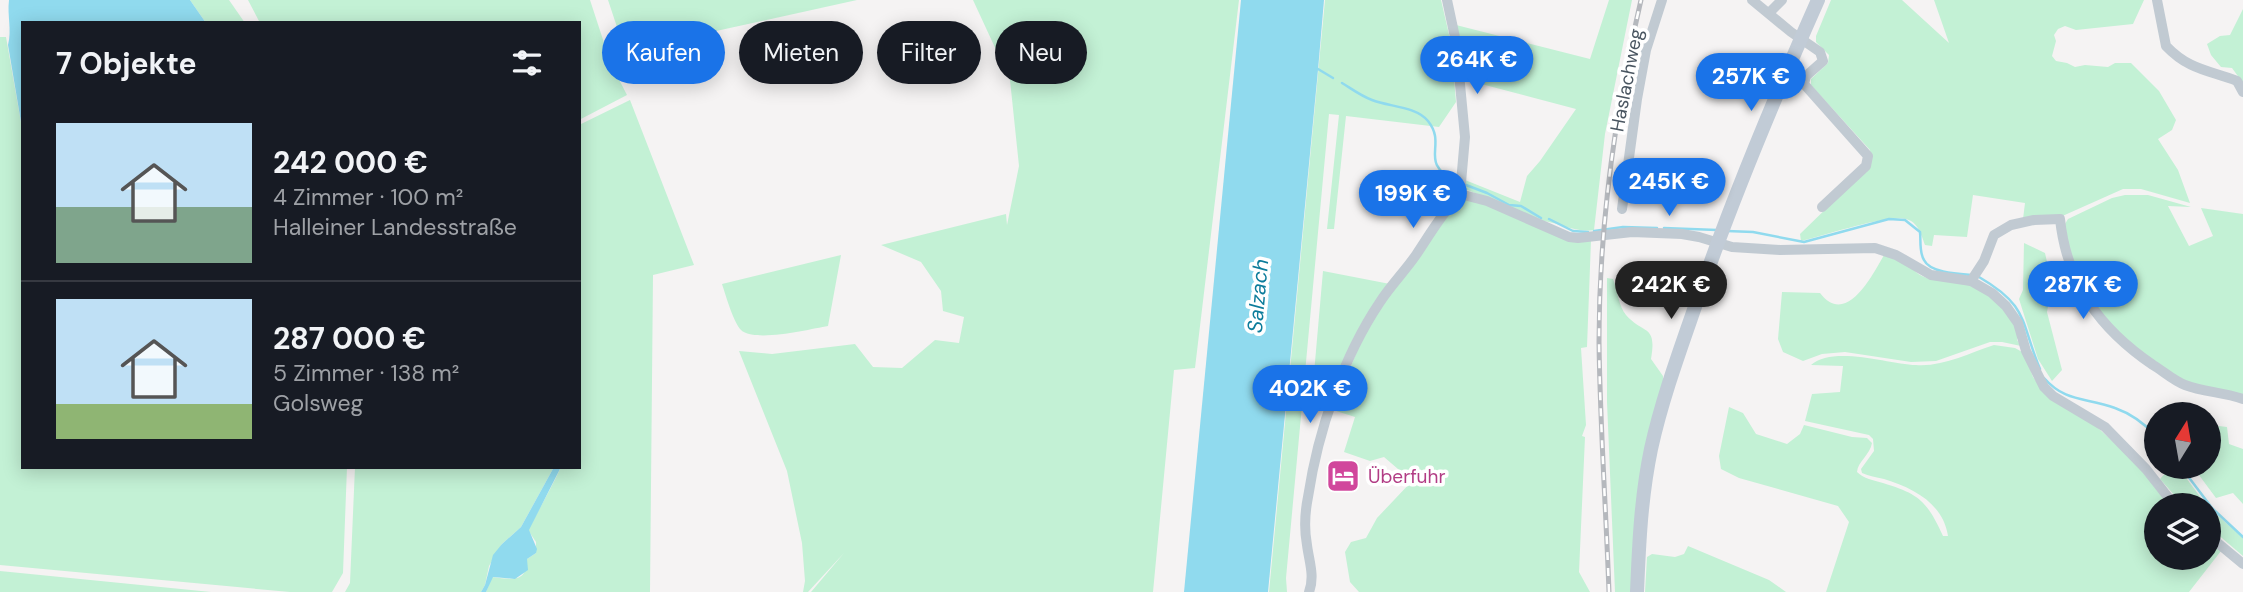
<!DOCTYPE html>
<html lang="de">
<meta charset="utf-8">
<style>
:root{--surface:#171b24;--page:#242831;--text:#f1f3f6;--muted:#9ea1a6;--line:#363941;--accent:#1a73e8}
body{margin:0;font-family:"DM Sans",sans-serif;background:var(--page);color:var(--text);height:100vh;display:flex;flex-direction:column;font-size:26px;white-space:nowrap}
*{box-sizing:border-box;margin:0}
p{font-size:23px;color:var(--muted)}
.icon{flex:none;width:38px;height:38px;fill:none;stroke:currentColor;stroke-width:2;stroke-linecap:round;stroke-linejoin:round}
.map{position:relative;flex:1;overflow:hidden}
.details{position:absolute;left:21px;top:21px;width:560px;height:448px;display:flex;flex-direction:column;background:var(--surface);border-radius:0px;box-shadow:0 4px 18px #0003}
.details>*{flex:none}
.guide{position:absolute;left:602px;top:21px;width:665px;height:63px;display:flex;gap:14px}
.needle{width:46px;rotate:11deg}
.controls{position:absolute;left:2144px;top:402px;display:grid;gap:14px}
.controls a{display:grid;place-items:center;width:77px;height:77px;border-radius:50%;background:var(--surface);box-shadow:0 4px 18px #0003;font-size:35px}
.price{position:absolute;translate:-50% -60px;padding:0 16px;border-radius:24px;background:var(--accent);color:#fff;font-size:23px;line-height:46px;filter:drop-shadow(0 2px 4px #0008)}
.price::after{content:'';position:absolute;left:50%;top:42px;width:21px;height:16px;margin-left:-10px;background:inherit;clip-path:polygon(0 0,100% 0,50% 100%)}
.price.on{background:#222;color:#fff}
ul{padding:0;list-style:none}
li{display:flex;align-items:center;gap:21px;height:175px;padding:0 35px}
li+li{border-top:2px solid var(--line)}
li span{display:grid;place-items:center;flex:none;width:196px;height:140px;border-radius:0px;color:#555}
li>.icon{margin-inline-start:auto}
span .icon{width:84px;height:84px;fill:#fffc;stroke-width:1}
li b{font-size:30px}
h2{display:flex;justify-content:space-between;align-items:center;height:84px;padding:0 35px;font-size:30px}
.chip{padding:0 24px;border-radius:32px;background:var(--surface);box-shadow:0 4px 18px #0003;font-size:24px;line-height:63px}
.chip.on{background:var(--accent);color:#fff}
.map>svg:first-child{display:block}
.green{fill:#c3f1d5}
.water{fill:#90daee}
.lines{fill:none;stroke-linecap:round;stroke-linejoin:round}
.stream{stroke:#90daee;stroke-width:2.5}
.minor{stroke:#c1cad2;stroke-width:10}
.secondary{stroke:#c1cbd6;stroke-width:14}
.rail-casing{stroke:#b5b8bd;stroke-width:5}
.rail{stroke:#fff;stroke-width:2.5;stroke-dasharray:8;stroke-linecap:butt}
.labels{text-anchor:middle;stroke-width:7;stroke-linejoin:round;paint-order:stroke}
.street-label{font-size:19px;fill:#4a5661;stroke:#fff}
.hotel-label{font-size:19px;fill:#b23c85;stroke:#fff;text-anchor:start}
.water-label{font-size:21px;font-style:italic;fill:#0c7c9b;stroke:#fff}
</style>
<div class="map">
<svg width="2243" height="592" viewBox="0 0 2243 592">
<rect width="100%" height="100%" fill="#f5f3f3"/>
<g class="green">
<polygon points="190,0 229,0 245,23 206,23"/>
<polygon points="248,0 590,0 611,64 627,95 579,120 579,23 260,23"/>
<polygon points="608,0 857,0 625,51"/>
<polygon points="973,0 1239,0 1195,368 1174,370 1153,592 811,592 844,553 808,592 803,592 805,581 802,543 787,471 739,351 772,354 855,344 873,367 902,368 935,340 959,343 964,317 943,311 941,291 921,262 881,245 1006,214 1007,225 1019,166 1010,80"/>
<polygon points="1325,0 1441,0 1451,43 1456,102 1439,127 1346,116 1334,229 1327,229 1339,115 1329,114 1286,578 1287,592 1269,592"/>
<path d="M1609,0H1632L1605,134L1594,230C1575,233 1561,223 1543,221L1465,189V180L1520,202L1527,176L1540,161L1576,109L1466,80L1456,25L1590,59Z"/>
<path d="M1831,0H1902L1949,43L1934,0H2144L2133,24L2076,30L2065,26L2058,29L2054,35L2056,41L2052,56L2056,61L2067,63L2075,67L2085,65L2108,67L2115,63H2131L2159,91L2176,120L2172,130L2158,139L2178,170L2190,203L2141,189H2123L2058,218L2023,219L2025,203L1973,195L1967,237L1934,235L1932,246L1925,245C1921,234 1918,222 1906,219C1888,214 1823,236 1801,241L1800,234L1871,165L1870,150L1811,85V79L1828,63L1829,55L1816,42V36Z"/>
<polygon points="2243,9 2243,83 2232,68 2221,67 2211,55 2207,44 2220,36 2230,35"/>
<polygon points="0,37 6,37 23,134 23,467 347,467 343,573 332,592 290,592 0,565"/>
<path d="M630,100L694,265L653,275L650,592H486L492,577C511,579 527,584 527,559L536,553V542L528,530C539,509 551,489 561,467H579V125Z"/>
<polygon points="2125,195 2148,195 2191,207 2168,206 2189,246 2213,236 2201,208 2243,214 2243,399 2178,379 2117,334 2087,294 2071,261 2065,224 2068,219 2112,198"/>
<polygon points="1464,200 1474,200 1591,240 1587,347 1581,348 1586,425 1582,436 1585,437 1579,572 1590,592 1359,592 1350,582 1345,552 1351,542 1366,538 1377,518 1412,481 1384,457 1370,461 1344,452 1355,417 1333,410 1366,329 1448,212 1459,201"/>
<polygon points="2024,243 2045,253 2052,284 2047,312 2062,370 2052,381 2038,359 2019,299 2023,290"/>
<path d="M841,255L828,326C810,329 755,343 741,330C733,321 726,296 722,284Z"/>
<path d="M1884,255C1892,258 1901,261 1909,266C1914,269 1917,274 1922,276C1935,282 1947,280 1960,282C1988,286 2008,311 2019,335L2017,340L2021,346L2002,342H1990L1936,361L1911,362L1845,352L1822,354L1803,361L1783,352L1778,339L1782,292L1820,293C1846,327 1872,276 1884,255Z"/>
<polygon points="1323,271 1390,284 1325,409 1322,410 1316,405 1312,396"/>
<path d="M1607,278L1613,279C1617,289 1619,307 1626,315C1644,335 1657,324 1651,359L1663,376V383L1631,592H1615L1607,402Z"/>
<path d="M1994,345L2015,348L2024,353L2033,377L2044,392L2097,427L2134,461L2170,506H2156V558H2208L2209,540L2221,551L2189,592H1826L1849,522L1838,506L1739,478L1721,469L1719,456L1729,407L1743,413L1756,434L1787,444L1800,434L1804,425L1852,437L1867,438L1872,443C1870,455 1858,461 1857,472C1864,479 1873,480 1883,483C1919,494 1927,501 1943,536H1948C1943,503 1913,488 1884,479C1876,477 1869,476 1862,473L1861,469L1874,451L1873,439L1869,435L1805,421L1812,394L1840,392L1843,366L1811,365C1833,345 1889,364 1916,365C1943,367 1969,353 1994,345Z"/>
<polygon points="2219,426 2227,427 2229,444 2243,449 2243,504 2233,493 2216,498 2193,467 2208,467 2209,433"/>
<polygon points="355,467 554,467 521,527 502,544 489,566 485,585 481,592 345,592 350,583"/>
<polygon points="2171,467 2178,467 2207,506 2184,506 2160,479"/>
<polygon points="2208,507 2243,538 2243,556 2209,527"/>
<polygon points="1688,546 1769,580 1786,592 1645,592 1647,557 1652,554 1675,557 1684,554"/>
<polygon points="0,571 211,592 0,592"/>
</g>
<g class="water">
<path d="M9,0H190L206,23H23V134L8,45C12,29 7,16 9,0Z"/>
<polygon points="1241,0 1324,0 1318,70 1268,592 1184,592"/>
<polygon points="554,467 561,467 529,530 537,549 536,553 527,559 528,570 515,579 493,577 486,592 481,592 485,585 493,555 502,544 521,527"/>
</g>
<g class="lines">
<g class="stream">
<polyline points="1318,69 1333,78"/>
<path d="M1342,83C1352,89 1361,96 1372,100C1389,107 1416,106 1428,121C1448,146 1417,162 1456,181"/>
<polyline points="1466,185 1487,193 1509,205 1521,206 1541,218"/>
<polyline points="1549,219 1573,231 1588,232"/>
<polyline points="1664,228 1717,230"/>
<polyline points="1594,231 1623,227 1657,228"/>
<path d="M1727,231L1753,232L1804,242L1889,219L1905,220L1920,232C1921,241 1919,252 1924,260C1930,273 1959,274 1972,275"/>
<path d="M1979,277C2029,306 2020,321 2040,369"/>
<path d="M2044,378C2066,403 2086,397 2115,408C2132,414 2144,423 2156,436"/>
<polyline points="2181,467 2212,508 2243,537"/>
</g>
<g class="minor">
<polyline points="1447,0 1456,42 1465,137 1460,194"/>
<polyline points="1752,0 1791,32 1820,52 1823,61 1806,76 1804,84 1868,156 1866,166 1822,207"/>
<path d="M2157,0L2166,46C2189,70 2208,70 2237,81L2243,92"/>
<polyline points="1769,13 1782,0"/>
<polyline points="1460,194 1487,201 1569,237 1578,238 1632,232 1682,234 1699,237 1732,247 1780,250 1875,248 1896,255 1931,275 1971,281 1992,293 2006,306 2018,323 2026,351 2044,387 2053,396 2105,427 2146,469 2175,506"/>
<polyline points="1622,209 1637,99 1646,50 1662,0"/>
<path d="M1971,281L1984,261L1994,235L2011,225L2034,220L2060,219C2067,284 2100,329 2153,365C2163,371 2174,381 2185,385C2203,392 2223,392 2243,399"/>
<polyline points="2208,535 2243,564"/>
<path d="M1309,592C1315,576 1309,561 1307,545C1304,529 1305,512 1308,497C1318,431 1343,357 1380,302C1391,285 1405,271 1416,255C1430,234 1442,213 1460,194"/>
</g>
<path class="secondary" d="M1637,592C1639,544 1641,497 1651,449C1662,399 1680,350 1697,301C1732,199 1774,99 1818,0"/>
<defs>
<path id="rail" d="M1609,592C1606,509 1600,426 1599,342C1599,227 1615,112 1641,0"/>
</defs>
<use href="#rail" class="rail-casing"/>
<use href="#rail" class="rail"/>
</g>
<defs>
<symbol id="hotel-square" viewBox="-11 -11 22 22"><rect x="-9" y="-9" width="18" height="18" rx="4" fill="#d1479c" stroke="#fff"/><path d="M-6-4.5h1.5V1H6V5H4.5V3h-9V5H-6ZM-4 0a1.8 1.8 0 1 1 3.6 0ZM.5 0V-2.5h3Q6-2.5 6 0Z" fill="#fff"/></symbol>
</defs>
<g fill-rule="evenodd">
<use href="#hotel-square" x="1324" y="457" width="38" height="38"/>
</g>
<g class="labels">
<g class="street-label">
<text transform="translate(1626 80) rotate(-79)" y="7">Haslachweg</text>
</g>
<g class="hotel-label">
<text x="1368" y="483">Überfuhr</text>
</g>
<g class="water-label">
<text transform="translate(1258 296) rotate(-85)" y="7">Salzach</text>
</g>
</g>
</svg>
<div class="controls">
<a><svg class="needle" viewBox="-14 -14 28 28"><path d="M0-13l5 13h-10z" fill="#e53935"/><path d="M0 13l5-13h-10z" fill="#9ea1a6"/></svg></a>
<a><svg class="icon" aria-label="layers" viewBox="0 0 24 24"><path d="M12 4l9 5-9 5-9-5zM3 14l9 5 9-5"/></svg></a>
</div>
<b class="price" style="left:1477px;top:96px">264K €</b>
<b class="price" style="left:1751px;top:113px">257K €</b>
<b class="price" style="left:1669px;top:218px">245K €</b>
<b class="price" style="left:1413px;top:230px">199K €</b>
<b class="price on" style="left:1671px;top:321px">242K €</b>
<b class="price" style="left:2083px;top:321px">287K €</b>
<b class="price" style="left:1310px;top:425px">402K €</b>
<div class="guide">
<a class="chip on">Kaufen</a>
<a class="chip">Mieten</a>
<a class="chip">Filter</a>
<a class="chip">Neu</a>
</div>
<section class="details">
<h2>7 Objekte<svg class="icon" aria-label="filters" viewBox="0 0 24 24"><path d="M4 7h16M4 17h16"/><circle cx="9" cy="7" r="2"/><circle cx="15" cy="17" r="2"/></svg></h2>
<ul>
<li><span style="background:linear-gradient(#bfe0f5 60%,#7fa58c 0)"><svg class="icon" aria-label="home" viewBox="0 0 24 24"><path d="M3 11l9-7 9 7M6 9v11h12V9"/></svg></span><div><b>242 000 €</b><p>4 Zimmer · 100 m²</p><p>Halleiner Landesstraße</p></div></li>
<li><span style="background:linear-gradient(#bfe0f5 75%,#8fb573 0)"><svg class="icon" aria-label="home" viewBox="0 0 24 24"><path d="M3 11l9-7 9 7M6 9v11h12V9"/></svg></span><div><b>287 000 €</b><p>5 Zimmer · 138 m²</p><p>Golsweg</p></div></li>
</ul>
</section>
</div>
